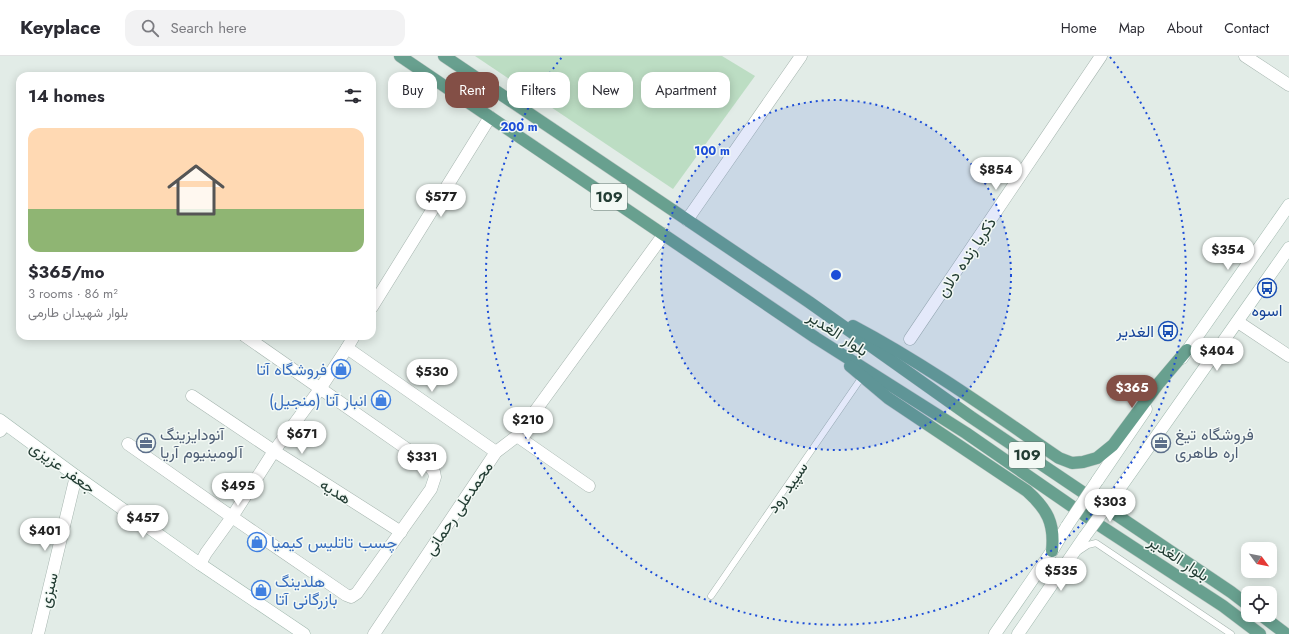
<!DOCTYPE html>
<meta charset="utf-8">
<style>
:root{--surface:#fff;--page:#f2f2f3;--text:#2b2b33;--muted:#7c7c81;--line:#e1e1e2;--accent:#834f46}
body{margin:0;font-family:Jost,Vazirmatn,sans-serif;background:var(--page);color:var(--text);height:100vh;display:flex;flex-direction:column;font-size:15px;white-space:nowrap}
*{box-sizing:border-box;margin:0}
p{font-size:13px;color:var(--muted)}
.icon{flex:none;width:22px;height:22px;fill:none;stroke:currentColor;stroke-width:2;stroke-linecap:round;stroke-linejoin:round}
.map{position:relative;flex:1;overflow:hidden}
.panel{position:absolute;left:16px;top:16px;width:360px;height:268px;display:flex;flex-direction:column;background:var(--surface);border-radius:12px;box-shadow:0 2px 10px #0003}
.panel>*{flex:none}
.hud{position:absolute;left:388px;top:16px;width:380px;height:36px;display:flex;gap:8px}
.needle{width:26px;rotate:122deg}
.buttons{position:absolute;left:1241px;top:486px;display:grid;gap:8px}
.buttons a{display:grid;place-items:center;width:36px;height:36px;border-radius:8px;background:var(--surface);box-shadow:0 2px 10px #0003;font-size:20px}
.price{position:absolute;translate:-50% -34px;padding:0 9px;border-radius:14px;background:#fff;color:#222;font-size:13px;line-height:26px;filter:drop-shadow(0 1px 2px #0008)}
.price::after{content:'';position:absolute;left:50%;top:24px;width:12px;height:9px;margin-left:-6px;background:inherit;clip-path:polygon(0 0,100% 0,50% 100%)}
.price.selected{background:var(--accent);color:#fff}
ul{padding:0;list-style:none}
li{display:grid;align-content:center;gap:8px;height:212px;padding:0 12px}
li span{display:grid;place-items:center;height:124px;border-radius:12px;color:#555}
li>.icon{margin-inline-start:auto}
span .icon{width:72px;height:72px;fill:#fffc;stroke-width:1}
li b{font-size:17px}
h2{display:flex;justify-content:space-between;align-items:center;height:48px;padding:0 12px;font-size:17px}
.chip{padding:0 14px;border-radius:12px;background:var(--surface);box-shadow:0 2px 10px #0003;font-size:14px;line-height:36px}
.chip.selected{background:var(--accent);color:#fff}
header{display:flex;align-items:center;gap:24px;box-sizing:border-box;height:56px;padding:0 20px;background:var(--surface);border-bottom:1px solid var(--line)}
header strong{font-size:19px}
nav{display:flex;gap:22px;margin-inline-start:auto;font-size:14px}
.search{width:280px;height:36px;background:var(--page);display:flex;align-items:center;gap:10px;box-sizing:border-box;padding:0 14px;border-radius:12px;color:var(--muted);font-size:15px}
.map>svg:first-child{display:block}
.green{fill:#bcddc3}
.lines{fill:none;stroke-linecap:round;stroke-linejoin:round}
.lane-casing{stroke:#a5b4ae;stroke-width:7}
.street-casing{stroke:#a5b4ae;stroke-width:13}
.secondary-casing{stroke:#a1b8ae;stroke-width:13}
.primary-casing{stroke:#c1c9c6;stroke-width:13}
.lane{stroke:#fff;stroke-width:6}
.street{stroke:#fff;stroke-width:12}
.secondary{stroke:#fff;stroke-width:12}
.primary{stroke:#68a08f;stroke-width:12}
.secondary-bridge-casing{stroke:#a1b8ae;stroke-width:13;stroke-linecap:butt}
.secondary-bridge{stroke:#fff;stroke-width:12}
.ring{fill:none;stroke:#1d4ed8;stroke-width:2;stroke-dasharray:2 4}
.labels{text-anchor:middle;stroke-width:3;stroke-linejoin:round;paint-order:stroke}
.shield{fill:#f3f9f5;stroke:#61756e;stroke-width:1}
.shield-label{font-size:15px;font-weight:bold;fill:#233d34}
.street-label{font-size:16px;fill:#233d34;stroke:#f3f9f5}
.transit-label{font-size:16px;fill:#164399;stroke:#f3f9f5}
.shop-label{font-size:16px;fill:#366cbe;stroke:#f3f9f5;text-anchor:end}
.service-label{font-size:16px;fill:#4e5e75;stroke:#f3f9f5;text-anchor:start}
.centre{fill:#1d4ed8;stroke:#f3f9f5;stroke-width:2}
.ring-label{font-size:12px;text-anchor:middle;font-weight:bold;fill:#1d4ed8;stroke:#f3f9f5;stroke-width:3;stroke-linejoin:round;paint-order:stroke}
</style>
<header>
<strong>Keyplace</strong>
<div class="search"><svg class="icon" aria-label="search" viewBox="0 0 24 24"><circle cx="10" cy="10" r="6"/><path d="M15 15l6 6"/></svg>Search here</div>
<nav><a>Home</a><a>Map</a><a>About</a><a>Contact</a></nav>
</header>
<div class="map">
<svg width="1289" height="578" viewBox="0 0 1289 578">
<rect width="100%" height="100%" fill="#e2ece7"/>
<polygon class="green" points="475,0 722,0 755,20 673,133"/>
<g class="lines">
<defs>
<g id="lane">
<polyline points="1079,495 1088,489 1096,487 1231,578"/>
<polyline points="711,540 862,321"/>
</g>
<g id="street">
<polyline points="1245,0 1289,29"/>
<polyline points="687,164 801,0"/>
<polyline points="372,251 490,61"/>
<polyline points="1238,266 1289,300"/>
<polyline points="354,280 347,292 496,396"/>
<polyline points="910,283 1101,0"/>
<polyline points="192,340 274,395 401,476"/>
<polyline points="0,375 5,369"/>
<polyline points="517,380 589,430"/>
<polyline points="128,388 232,461 346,539 351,541 357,537 431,433 435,421 434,416 427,407 245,280"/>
<polyline points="200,508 206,497 232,461 274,395 320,333 347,292"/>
<polyline points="38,578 76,420"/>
<polyline points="374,578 496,396 517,380 664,178"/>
</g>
<g id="secondary">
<polyline points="1182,302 1289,149"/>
<polyline points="0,364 76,420 200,508 304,578"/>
<polyline points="1097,425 1146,353"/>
<polyline points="1115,439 1289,192"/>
<polyline points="995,578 1052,495 1067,470"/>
<polyline points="1018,578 1085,480"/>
</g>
<g id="primary">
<polyline points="400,0 816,282 966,377 1099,469 1223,550 1260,578"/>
<polyline points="444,0 809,246 971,361 1231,536 1248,549"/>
<path d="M853,270C925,308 992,356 1059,402L1072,407L1083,406L1097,402L1113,389L1159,327L1187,294"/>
<path d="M850,310L888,342L1027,435C1047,453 1055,467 1052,495"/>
<polyline points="1261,559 1286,578"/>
</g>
</defs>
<use href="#lane" class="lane-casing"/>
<use href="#street" class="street-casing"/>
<use href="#secondary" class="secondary-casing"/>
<use href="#primary" class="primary-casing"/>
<use href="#lane" class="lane"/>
<use href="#street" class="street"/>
<use href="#secondary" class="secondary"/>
<use href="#primary" class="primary"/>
<defs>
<g id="secondary-bridge">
<polyline points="1067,470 1097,425"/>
<polyline points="1085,480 1115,439"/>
</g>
</defs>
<use href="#secondary-bridge" class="secondary-bridge-casing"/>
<use href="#secondary-bridge" class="secondary-bridge"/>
</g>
<circle cx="836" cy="219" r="175" fill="#1d4ed8" fill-opacity=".12"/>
<g class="ring">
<circle cx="836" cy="219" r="175"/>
<path d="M1110 1A350 350 0 1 1 562 1"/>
</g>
<defs>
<symbol id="bus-ring" viewBox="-11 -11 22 22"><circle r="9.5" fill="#f3f9f5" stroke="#1a4fb4" stroke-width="1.5"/><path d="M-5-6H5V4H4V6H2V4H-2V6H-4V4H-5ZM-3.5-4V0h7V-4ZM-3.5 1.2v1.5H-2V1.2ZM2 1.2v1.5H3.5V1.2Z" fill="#1a4fb4"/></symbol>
<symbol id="shop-ring" viewBox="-11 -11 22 22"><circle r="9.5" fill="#f3f9f5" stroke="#3f7fe0" stroke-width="1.5"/><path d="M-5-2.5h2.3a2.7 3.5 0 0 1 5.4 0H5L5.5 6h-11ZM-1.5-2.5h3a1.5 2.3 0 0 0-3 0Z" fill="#3f7fe0"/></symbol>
<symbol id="office-ring" viewBox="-11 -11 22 22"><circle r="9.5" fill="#f3f9f5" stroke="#5c6f8a" stroke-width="1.5"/><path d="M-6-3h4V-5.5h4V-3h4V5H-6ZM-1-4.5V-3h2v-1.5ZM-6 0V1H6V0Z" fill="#5c6f8a"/></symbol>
</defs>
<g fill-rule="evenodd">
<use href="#bus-ring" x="1256" y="221" width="22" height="22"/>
<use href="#bus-ring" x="1157" y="264" width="22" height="22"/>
<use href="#shop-ring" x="330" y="302" width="22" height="22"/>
<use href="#shop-ring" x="370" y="333" width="22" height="22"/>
<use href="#office-ring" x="135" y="376" width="22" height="22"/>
<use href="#office-ring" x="1150" y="376" width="22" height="22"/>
<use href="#shop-ring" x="246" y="475" width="22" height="22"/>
<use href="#shop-ring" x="250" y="523" width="22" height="22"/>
</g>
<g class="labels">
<g class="shield">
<rect x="591" y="128" width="36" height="26" rx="3"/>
<rect x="1009" y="386" width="36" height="26" rx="3"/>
</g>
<g class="shield-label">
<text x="609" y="146">109</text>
<text x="1027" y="404">109</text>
</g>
<g class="street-label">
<text transform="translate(966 201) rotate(-56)" y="6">ذکریا زنده دلان</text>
<text transform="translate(838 277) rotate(33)" y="6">بلوار الغدیر</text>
<text transform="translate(63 411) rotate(36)" y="6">جعفر عزیزی</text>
<text transform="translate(787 431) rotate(-55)" y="6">سپید رود</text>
<text transform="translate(336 435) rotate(32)" y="6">هدیه</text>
<text transform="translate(458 452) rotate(-56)" y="6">محمدعلی رحمانی</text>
<text transform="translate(1179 502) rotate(33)" y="6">بلوار الغدیر</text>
<text transform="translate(48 534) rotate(-76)" y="6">سبزی</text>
</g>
<g class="transit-label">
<text x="1267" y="260">اسوه</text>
<text x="1154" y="281" text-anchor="end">الغدیر</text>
</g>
<g class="shop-label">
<text x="327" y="319">فروشگاه آتا</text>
<text x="367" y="350">انبار آتا (منجیل)</text>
<text x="271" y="492" text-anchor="start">چسب تاتلیس کیمیا</text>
<text x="275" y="531" text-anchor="start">هلدینگ<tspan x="275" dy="18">بازرگانی آتا</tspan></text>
</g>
<g class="service-label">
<text x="160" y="384">آنودایزینگ<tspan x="160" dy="18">آلومینیوم آریا</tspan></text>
<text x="1175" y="384">فروشگاه تیغ<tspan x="1175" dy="18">اره طاهری</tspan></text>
</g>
</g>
<circle cx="836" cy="219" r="6" class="centre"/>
<g class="ring-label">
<text x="519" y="75">200 m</text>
<text x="712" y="99">100 m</text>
</g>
</svg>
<div class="buttons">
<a><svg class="needle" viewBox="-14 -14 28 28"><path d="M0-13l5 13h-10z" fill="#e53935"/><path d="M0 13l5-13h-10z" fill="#7c7c81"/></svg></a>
<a><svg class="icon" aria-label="locate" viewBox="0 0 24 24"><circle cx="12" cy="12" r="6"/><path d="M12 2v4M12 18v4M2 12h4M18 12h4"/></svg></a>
</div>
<b class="price" style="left:996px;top:135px">$854</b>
<b class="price" style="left:441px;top:162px">$577</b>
<b class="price" style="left:1228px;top:215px">$354</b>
<b class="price" style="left:1217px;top:316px">$404</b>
<b class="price" style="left:432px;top:337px">$530</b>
<b class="price selected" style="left:1132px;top:353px">$365</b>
<b class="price" style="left:528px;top:385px">$210</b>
<b class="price" style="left:302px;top:399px">$671</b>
<b class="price" style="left:422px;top:422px">$331</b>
<b class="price" style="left:238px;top:451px">$495</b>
<b class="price" style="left:1110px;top:467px">$303</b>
<b class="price" style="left:143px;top:483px">$457</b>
<b class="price" style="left:45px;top:496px">$401</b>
<b class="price" style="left:1061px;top:536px">$535</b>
<div class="hud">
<a class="chip">Buy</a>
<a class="chip selected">Rent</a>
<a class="chip">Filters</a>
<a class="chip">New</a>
<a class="chip">Apartment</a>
</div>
<section class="panel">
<h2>14 homes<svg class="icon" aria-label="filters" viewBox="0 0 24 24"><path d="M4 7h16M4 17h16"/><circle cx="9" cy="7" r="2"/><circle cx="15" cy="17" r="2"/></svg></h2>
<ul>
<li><span style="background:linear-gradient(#ffd9b3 65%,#8fb573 0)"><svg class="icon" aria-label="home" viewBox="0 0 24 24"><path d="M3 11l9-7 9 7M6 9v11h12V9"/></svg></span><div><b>$365/mo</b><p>3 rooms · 86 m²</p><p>بلوار شهیدان طارمی</p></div></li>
</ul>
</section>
</div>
